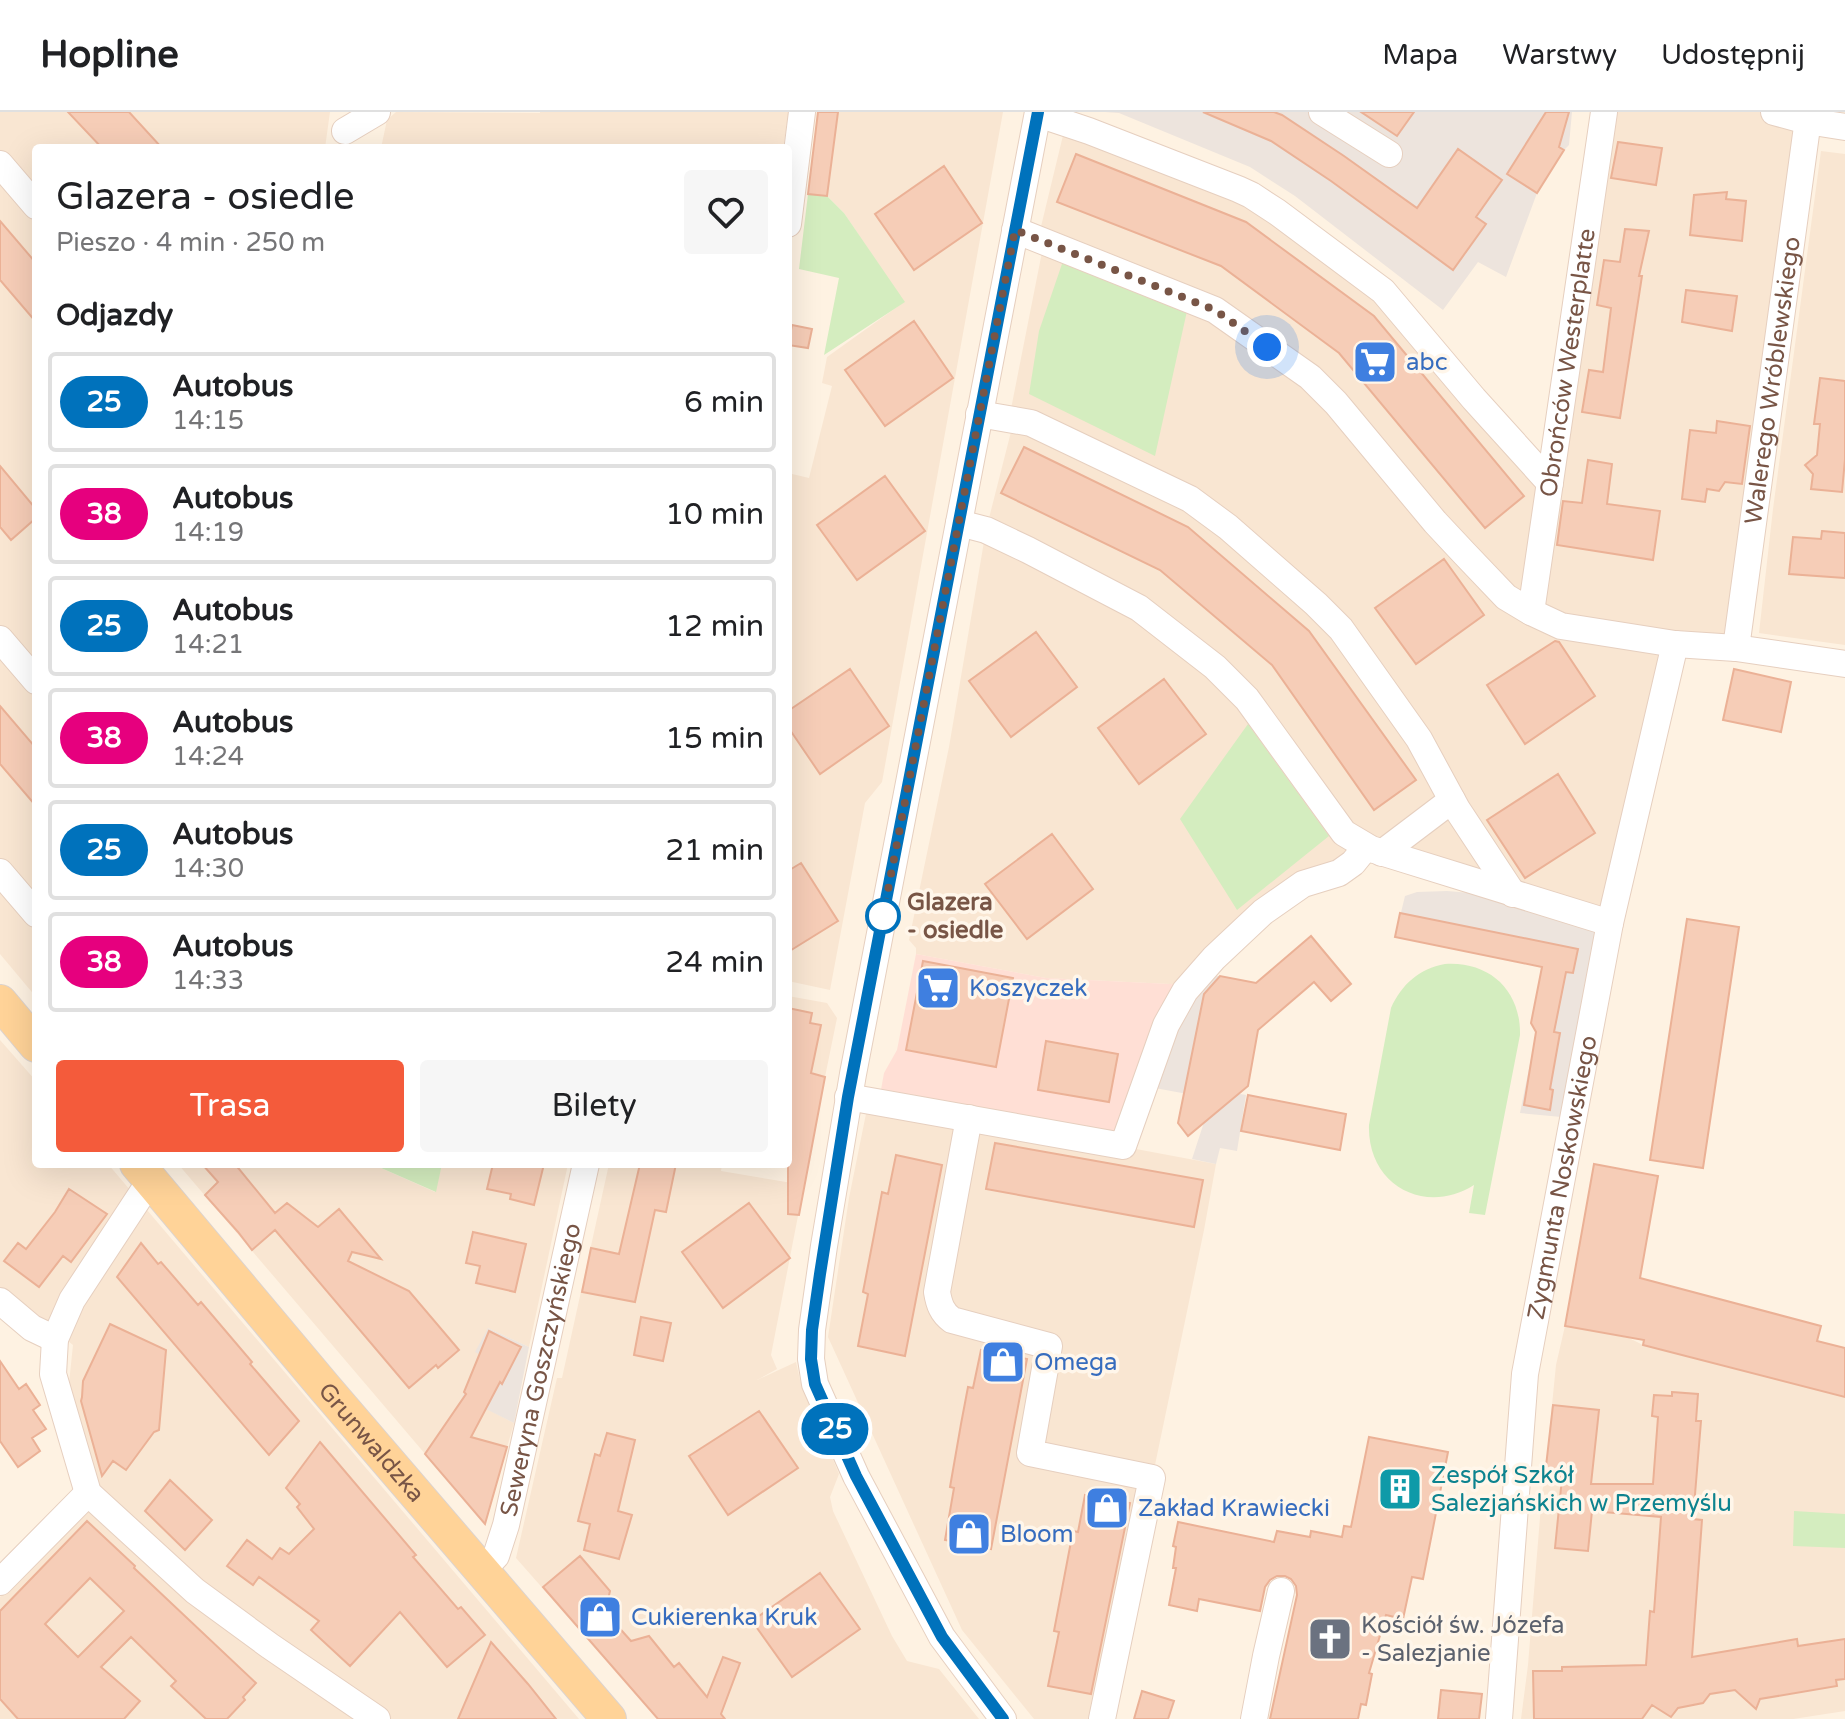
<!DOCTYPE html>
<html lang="pl">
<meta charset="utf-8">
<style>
:root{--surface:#fff;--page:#f6f6f6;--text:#202124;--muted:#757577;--line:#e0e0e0;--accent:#f45b3b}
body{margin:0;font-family:"Varela Round",sans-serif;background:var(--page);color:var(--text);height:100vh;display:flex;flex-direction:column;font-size:30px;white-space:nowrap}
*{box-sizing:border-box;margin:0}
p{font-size:26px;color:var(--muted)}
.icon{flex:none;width:44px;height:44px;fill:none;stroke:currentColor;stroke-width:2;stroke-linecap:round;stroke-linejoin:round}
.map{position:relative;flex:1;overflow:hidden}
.details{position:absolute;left:32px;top:32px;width:760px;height:1024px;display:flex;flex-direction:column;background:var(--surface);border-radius:8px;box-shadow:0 8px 32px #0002}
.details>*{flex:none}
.badge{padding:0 16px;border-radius:26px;font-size:28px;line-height:52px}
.you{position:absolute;width:40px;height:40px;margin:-20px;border:6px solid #fff;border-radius:50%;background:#1a73e8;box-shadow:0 0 0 12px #1a73e833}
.map>.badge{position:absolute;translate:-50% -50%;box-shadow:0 0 0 4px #fff}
h2{padding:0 24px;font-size:30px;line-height:72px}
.round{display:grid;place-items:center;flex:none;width:84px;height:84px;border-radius:8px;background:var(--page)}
.overview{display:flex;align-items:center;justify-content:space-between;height:136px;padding:0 24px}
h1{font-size:38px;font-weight:600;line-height:60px}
.primary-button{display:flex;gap:16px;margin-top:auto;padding:16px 24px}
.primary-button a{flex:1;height:92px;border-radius:8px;background:var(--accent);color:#fff;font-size:32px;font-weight:600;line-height:92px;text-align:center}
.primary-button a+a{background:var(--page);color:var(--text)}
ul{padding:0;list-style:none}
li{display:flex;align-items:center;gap:24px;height:100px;margin:0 16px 12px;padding:0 8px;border:4px solid var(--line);border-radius:8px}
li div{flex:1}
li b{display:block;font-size:30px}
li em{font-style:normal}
li .badge{min-width:88px;font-weight:700;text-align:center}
header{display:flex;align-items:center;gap:48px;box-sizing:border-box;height:112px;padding:0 40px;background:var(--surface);border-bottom:2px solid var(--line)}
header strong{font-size:38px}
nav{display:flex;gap:44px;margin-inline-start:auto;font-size:28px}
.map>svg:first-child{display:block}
.residential{fill:#f9e6d2}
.commercial{fill:#ffdfd5}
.industrial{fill:#ede4dd}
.green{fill:#d4edbf}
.building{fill:#f6cdb7;stroke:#ebb196;stroke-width:2;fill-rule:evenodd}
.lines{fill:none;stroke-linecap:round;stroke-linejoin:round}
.minor-casing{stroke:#e6cfbf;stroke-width:28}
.major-casing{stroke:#dcd3cf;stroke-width:36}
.minor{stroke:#fff;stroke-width:26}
.major{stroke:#ffd398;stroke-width:34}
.line-casing{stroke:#fff;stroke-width:18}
.line{stroke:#0072bc;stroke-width:12}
.walk{stroke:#785546;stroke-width:8;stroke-dasharray:0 14.4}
.stop-dot{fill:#fff;stroke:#0072bc;stroke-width:4}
.labels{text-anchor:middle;stroke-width:7;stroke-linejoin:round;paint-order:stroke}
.shop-label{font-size:24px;fill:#366cbe;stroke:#fff6ea;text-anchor:start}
.street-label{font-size:24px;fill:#785546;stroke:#fff6ea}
.stop-label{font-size:24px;font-weight:bold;fill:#785546;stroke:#fff6ea;text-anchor:start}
.culture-label{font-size:24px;fill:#0d838f;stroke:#fff6ea;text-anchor:start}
.worship-label{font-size:24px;fill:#5b616d;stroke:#fff6ea;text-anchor:start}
</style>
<header>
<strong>Hopline</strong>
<nav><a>Mapa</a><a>Warstwy</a><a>Udostępnij</a></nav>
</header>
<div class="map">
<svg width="1845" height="1607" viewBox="0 0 1845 1607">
<rect width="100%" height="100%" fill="#fef2e2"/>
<path class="residential" d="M0,0H330L325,36H36V885L0,842Z
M396,0L540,1V0H789L783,36H381L387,8Z
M838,0H1003L882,670L865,691L830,878L788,869V361L809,366L832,274L822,271L827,245L904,190L844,101L827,84Z
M1604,0H1774L1807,9L1736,536L1675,532L1610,811L1382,741L1303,772L1191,873L1046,866L916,842V836L909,828L949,635L986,418L1014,308L1009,307L1044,130L1038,127L1066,11L1251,83L1330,140L1550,370Z
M1821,39L1845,42V533L1759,521L1773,397Z
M788,884L827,891L837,906L825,965L788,957Z
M0,928L36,969V1052H108L579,1607H0V1485L99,1382L68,1281L73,1233L0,1176Z
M869,987L1216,1052L1204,1118L1102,1607H1034L962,1518L828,1225L849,1086Z
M178,1052H372L435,1080L442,1052H568L529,1235L488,1216L486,1246L463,1284L514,1311L488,1402L478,1404Z
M609,1052H722L721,1059L804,1073L771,1243L777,1257L757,1268L796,1250L800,1268L839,1362L830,1385L833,1399L892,1524L907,1549L939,1557L979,1607H658L516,1446L557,1266H562Z
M1565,1214L1629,1226L1643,1233L1845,1285V1599L1793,1607H1521L1528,1553L1542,1381L1545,1363L1556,1253Z"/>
<path class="commercial" d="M916,842L1046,866L1191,873L1123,1034L879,989L884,961L897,938Z"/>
<path class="industrial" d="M1105,0H1572L1569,33L1564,38L1537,81L1506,165L1478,150L1443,198L1295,84L1250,55L1119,1Z
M1447,779L1471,781L1610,811L1572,1006L1520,1001L1537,917L1531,911L1542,855L1395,825L1405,784L1417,780Z
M1208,862L1233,867L1211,977L1246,983L1237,1039L1220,1036L1216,1052L1192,1047L1208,998L1209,986L1144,974Z
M488,1216L529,1235L514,1311L462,1285L486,1246L475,1240Z"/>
<path class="green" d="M808,82L827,84L844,101L905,190L824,243L839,166L799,157Z
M1063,149L1187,199L1155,344L1029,282L1039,219Z
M1248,612L1329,724L1237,798L1180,707Z
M1445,852C1489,849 1521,878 1520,923L1485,1103L1469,1101L1474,1073C1425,1104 1367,1073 1369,1013L1391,896C1402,872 1419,857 1445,852Z
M372,1052H442L436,1080Z
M1794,1399L1845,1402V1436L1793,1434Z"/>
<path class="building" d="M68,0H129L162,36H102Z
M818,0H838L827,84L808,82Z
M1203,0H1274L1282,3L1344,44L1417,96L1458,37L1502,68L1476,105L1486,112L1453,158L1331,69L1271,29Z
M1361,0H1414L1397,24Z
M1546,0H1569L1559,35L1564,38L1537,81L1507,62Z
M1618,30L1662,36L1656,73L1611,66Z
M1076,42L1246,110L1374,204L1524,384L1485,416L1339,241L1221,154L1057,90Z
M944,54L982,111L914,158L875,102Z
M1727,80L1726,87L1746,89L1742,129L1690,123L1694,83Z
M0,109L36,151V210L0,168Z
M1625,117L1649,119L1639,164H1642L1620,306L1582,300L1589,258L1603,260L1611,196L1597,193L1604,148L1620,150Z
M1686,178L1737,184L1732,219L1682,210Z
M914,209L953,266L885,314L845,258Z
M792,213L812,217L808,236L788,233Z
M1820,266L1845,269V347L1842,380L1811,377L1813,362L1805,353L1817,343L1820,312H1814Z
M1717,309L1750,314L1742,372L1725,370L1719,379L1707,377L1705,390L1682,387L1690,318L1716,321Z
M1024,335L1188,415L1309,519L1416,668L1374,698L1272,553L1160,458L1001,381Z
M1588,348L1612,352L1607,392L1660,399L1653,448L1557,433L1563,389L1582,391Z
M0,354L36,397V406L11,428L0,415Z
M885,364L925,419L857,468L817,413Z
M1822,419L1845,421V466L1789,462L1793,425L1821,427Z
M1444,447L1484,503L1416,552L1375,496Z
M1036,520L1077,575L1011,625L969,569Z
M1555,529L1559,530L1595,584L1525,632L1487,573Z
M850,557L889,614L820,662L788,615V599Z
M1734,557L1791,570L1781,620L1723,608Z
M1164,567L1206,622L1139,672L1098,616Z
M0,594L36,636V694L0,652Z
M1558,662L1595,721L1525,766L1487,708Z
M1052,722L1093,777L1027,827L985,772Z
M801,751L838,809L788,840V759Z
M1400,801L1578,837L1573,861L1566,860L1554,920L1560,921L1550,977L1553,978L1550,998L1524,993L1536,920L1531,911L1542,855L1395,825Z
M1687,807L1739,815L1703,1056L1650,1048Z
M1311,824L1351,872L1331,889L1314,870L1258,918L1248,974L1188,1024L1178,1011L1204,882L1220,864L1256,871Z
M923,849L1013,866L996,955L906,938Z
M788,896L812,901L810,911L821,913L811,961L825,965L799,1103L788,1102Z
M1046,929L1118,942L1109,990L1038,978Z
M1248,983L1346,1002L1340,1038L1241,1019Z
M995,1031L1203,1068L1194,1115L986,1077Z
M896,1043L942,1053L905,1244L858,1234L868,1182L863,1180L874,1123L882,1080L888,1082Z
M202,1052H235L275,1101L287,1091L318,1115L339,1097L381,1147L352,1140L348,1149L409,1179L459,1238L438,1256L436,1253L409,1276L275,1118L252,1138L238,1120L205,1083L218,1070Z
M493,1052H544L534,1093L510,1087L511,1082L487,1077Z
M640,1052H676L666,1100L655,1098L635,1190L582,1180L591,1136L619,1142Z
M1594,1052L1658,1064L1640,1166L1821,1214L1817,1229L1845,1236V1285L1643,1233L1644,1228L1565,1214Z
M69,1077L107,1102L71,1150L63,1144L39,1175L4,1149L18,1131L26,1137L55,1100Z
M749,1091L790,1146L723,1196L682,1140Z
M473,1120L526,1132L515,1180L476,1171L480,1154L466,1151Z
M141,1131L158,1152L161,1150L198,1193L201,1190L252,1250L250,1252L299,1309L269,1343L117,1165Z
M641,1205L671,1211L663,1249L634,1243Z
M110,1212L166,1238L159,1318L154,1320L126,1358L113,1349L102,1364L81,1289L82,1285L83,1269Z
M489,1219L521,1235L502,1272L500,1270L471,1325L507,1335L485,1412L425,1342L466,1282L464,1280Z
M981,1238L1027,1247L991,1437L945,1428L954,1376L950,1375L961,1312L968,1275L973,1276Z
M0,1249L19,1277L26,1272L40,1293L33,1298L46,1317L32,1326L40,1339L18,1355L0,1329Z
M1672,1280L1698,1282L1696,1309H1701L1693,1407L1702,1408L1692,1545L1797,1527L1798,1534L1845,1527V1567L1836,1568L1837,1574L1760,1587L1756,1597L1735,1578L1710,1582L1703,1591L1678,1596L1671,1605L1652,1593L1642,1607H1534L1533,1559H1562V1555L1646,1553L1650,1499L1654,1500L1661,1405L1592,1399L1588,1439L1555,1436L1562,1366L1545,1363L1553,1293L1599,1298L1591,1372H1653L1658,1305L1652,1304L1654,1283L1672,1284Z
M759,1299L798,1356L728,1403L689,1344Z
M607,1321L635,1328L618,1399L632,1403L619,1447L584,1438L590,1412L578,1409L595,1342L600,1344Z
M1369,1325L1448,1340L1423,1467L1412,1465L1403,1507L1386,1503L1369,1561L1372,1562L1366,1593L1361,1592L1358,1607H1270L1297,1483L1296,1474L1291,1467L1285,1464H1277L1270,1468L1265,1475L1260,1499L1199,1487L1197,1499L1169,1493L1176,1456H1173L1176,1435L1173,1434L1178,1410L1274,1430L1277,1419L1310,1425L1311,1419L1342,1425L1344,1414L1351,1415Z
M320,1330L416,1443L413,1445L458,1497L461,1495L485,1523L447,1555L400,1500L350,1554L311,1518L319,1509L259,1465L253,1473L227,1454L247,1428L272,1447L280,1436L289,1442L314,1417L297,1395L300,1392L286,1376Z
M170,1368L212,1408L185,1438L145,1399Z
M1085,1383L1130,1391L1091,1582L1048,1574L1059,1520L1054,1519L1073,1419L1078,1420Z
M87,1409L135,1454L134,1456L256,1571L243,1585L245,1588L227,1607H206L171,1574L176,1569L131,1525L101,1555L140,1589L124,1607H18L0,1587V1499ZM90,1466L124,1499L78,1545L45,1512Z
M580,1444L610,1479L605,1500L631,1529L649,1524L674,1555L679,1551L707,1585L723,1545L740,1551L721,1602L725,1607H658L543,1475Z
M820,1461L860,1517L792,1565L752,1509Z
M491,1530L528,1572L556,1607H458Z
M1441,1578L1482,1582L1479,1607H1438Z
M1142,1579L1174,1589L1168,1607H1134Z"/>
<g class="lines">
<g class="minor-casing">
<g id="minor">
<path d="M1322,0L1389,42"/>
<path d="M1774,0L1807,9L1845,15"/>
<path d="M1038,2L1089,19L1238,77L1251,83L1277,100L1383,179L1474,287L1550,371"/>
<path d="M345,19L377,0"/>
<path d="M0,52L36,94"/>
<path d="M788,112L802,0"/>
<path d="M1015,118L1215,198L1310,265L1336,291L1435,410L1464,441L1506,485L1531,500L1561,514L1675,532L1736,536L1845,552"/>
<path d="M979,302L1031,311L1190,387L1228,415L1316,492L1341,517L1419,627L1457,697L1513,782"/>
<path d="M959,411L986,418L1028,438L1139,496L1215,555L1247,587L1344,721L1371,737L1610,811"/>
<path id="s1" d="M1531,500L1604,0"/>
<path d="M0,527L36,569"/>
<path id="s2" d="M1736,536L1809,0"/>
<path d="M1382,741L1452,688"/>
<path d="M0,760L36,802"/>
<path d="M848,985L1123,1034L1166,913L1185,879L1214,846L1263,800L1303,772L1339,761L1353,751L1366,735"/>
<path d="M969,1006L937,1180C939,1192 942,1201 952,1208L1049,1234L1030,1341L1152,1366L1102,1607"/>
<path d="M150,1069L72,1188L55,1227L53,1262L88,1381L195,1479L270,1534L377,1607"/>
<path d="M0,1189L32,1216L55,1227"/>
<path id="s3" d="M482,1459L496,1444L506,1413L586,1052"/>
<path d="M0,1470L88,1381"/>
<path d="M1003,1607L942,1525L856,1364L815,1272L811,1247L812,1218L824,1134L853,962L1038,0"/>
<path d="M1254,1607L1266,1544L1281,1479"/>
<path id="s4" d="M1499,1607L1525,1262L1610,811L1675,532"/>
</g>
</g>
<g class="major-casing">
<g id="major">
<path d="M0,890L36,933"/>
<path id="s5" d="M137,1052L325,1276L609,1607"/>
</g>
</g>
<use href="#minor" class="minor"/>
<use href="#major" class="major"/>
</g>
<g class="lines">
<g class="line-casing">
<path id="line" d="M1003,1607L942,1525L856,1364L815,1272L811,1247L812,1218L820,1162L848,985L1038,0"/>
</g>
<use href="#line" class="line"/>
<path class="walk" d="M883,804L1015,118L1215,198L1267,235"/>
</g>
<defs>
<g id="supermarket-square" transform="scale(2.3)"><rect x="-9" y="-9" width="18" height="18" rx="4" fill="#3f7fe0" stroke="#fff6ea"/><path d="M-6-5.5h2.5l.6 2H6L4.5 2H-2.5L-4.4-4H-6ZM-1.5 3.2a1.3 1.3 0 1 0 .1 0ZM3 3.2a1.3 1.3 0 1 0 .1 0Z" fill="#fff"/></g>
<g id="shop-square" transform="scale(2.3)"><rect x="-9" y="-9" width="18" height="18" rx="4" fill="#3f7fe0" stroke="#fff6ea"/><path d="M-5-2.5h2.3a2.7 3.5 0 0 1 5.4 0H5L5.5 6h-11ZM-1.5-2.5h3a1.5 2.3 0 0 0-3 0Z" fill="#fff"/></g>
<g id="building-square" transform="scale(2.3)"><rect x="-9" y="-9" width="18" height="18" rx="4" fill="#0f9aa8" stroke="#fff6ea"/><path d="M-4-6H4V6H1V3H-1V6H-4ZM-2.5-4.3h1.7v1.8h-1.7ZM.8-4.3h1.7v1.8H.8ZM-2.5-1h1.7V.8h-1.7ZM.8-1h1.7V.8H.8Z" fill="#fff"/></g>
<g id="church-square" transform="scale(2.3)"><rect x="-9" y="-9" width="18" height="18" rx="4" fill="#6b7280" stroke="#fff6ea"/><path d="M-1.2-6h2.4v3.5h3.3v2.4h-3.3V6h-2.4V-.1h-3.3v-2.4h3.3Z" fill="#fff"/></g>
</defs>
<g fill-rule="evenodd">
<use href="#supermarket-square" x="1375" y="250"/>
<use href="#supermarket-square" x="938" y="876"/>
<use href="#shop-square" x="1003" y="1250"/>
<use href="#building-square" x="1400" y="1377"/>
<use href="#shop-square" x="1107" y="1396"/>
<use href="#shop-square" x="969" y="1422"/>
<use href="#shop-square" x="600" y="1505"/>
<use href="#church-square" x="1330" y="1527"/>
</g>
<circle class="stop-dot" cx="883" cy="804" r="16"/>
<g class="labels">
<g class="shop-label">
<text x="1406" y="258">abc</text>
<text x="969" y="884">Koszyczek</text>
<text x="1034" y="1258">Omega</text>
<text x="1138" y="1404">Zakład Krawiecki</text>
<text x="1000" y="1430">Bloom</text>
<text x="631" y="1513">Cukierenka Kruk</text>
</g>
<g class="street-label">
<text dy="8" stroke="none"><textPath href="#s1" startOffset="252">Obrońców Westerplatte</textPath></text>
<text dy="8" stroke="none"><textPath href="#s2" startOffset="270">Walerego Wróblewskiego</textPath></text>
<text dy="8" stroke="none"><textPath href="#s4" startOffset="546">Zygmunta Noskowskiego</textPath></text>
<text dy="8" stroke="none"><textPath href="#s3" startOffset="212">Seweryna Goszczyńskiego</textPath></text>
<text dy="8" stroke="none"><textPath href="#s5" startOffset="364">Grunwaldzka</textPath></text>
</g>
<g class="stop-label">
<text x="907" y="798">Glazera<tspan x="907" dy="28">- osiedle</tspan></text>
</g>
<g class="culture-label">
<text x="1431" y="1371">Zespół Szkół<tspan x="1431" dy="28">Salezjańskich w Przemyślu</tspan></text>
</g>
<g class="worship-label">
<text x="1361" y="1521">Kościół św. Józefa<tspan x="1361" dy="28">- Salezjanie</tspan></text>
</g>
</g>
</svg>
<div class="you" style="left:1267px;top:235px"></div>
<b class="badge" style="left:835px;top:1317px;background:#0072bc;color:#fff">25</b>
<section class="details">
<div class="overview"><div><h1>Glazera - osiedle</h1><p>Pieszo · 4 min · 250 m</p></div><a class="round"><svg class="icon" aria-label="heart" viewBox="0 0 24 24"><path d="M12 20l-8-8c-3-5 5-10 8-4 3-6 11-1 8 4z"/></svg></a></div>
<h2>Odjazdy</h2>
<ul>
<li><span class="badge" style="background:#0072bc;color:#fff">25</span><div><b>Autobus</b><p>14:15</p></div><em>6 min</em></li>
<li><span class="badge" style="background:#e6007e;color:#fff">38</span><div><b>Autobus</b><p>14:19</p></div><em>10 min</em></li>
<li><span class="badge" style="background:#0072bc;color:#fff">25</span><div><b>Autobus</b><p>14:21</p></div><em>12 min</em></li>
<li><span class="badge" style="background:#e6007e;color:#fff">38</span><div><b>Autobus</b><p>14:24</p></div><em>15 min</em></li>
<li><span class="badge" style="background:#0072bc;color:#fff">25</span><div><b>Autobus</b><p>14:30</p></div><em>21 min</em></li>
<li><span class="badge" style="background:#e6007e;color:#fff">38</span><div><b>Autobus</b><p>14:33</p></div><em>24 min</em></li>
</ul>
<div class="primary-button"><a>Trasa</a><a>Bilety</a></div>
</section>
</div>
